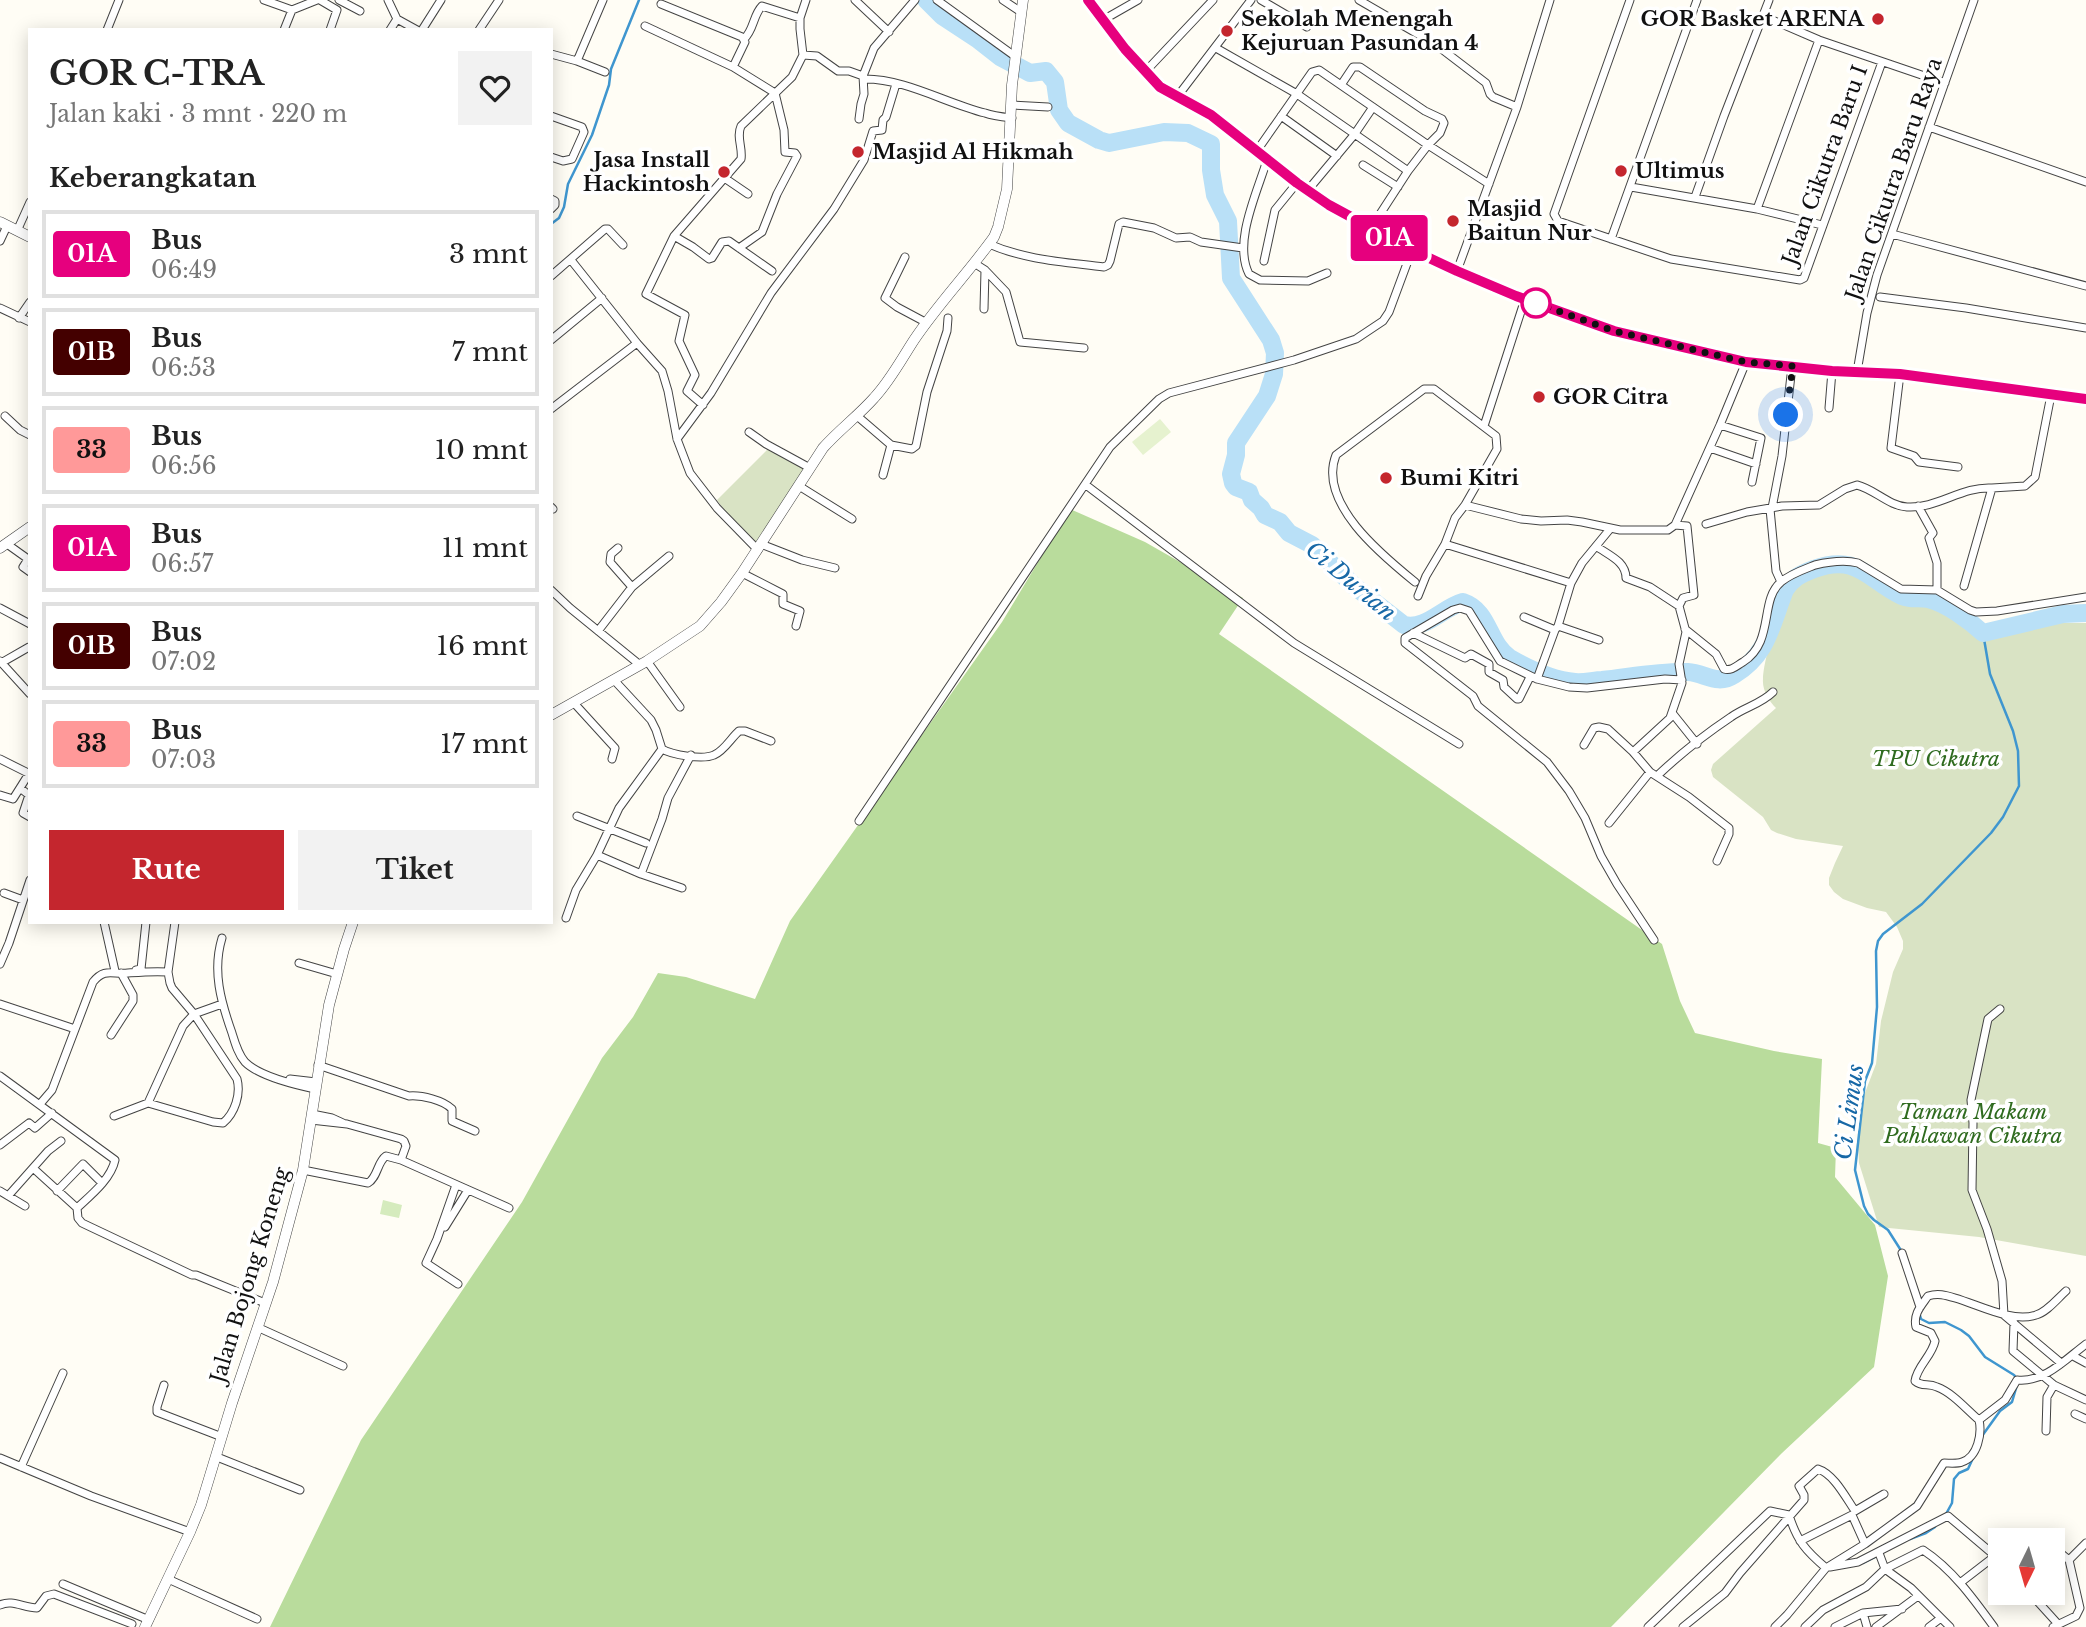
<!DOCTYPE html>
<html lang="id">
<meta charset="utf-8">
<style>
:root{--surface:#fff;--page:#f2f2f2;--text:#222;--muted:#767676;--line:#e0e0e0;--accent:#c4262e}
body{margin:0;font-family:"Libre Baskerville",serif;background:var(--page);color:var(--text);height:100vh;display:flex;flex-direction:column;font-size:26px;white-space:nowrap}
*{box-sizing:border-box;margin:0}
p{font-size:23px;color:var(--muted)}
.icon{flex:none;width:38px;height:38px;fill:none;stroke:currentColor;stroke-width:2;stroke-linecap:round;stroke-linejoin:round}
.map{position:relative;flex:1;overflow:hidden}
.sheet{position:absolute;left:28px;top:28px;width:525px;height:896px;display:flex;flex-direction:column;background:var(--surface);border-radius:0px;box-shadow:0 4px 18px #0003}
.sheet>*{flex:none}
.badge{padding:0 14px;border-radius:5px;font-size:24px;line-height:46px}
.needle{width:46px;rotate:185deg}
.controls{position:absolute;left:1988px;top:1528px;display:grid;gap:14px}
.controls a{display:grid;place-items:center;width:77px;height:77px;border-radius:0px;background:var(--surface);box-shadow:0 4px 18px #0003;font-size:35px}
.you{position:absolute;width:35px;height:35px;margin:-18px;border:5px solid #fff;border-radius:50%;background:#1a73e8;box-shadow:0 0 0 10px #1a73e833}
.map>.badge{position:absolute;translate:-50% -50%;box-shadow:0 0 0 4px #fff}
h2{padding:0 21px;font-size:26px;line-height:63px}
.round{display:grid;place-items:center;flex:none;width:74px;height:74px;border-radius:0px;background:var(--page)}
.summary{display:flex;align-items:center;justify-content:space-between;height:119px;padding:0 21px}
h1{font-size:33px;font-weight:700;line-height:52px}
.cta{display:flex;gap:14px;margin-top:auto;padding:14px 21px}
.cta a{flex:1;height:80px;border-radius:0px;background:var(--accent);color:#fff;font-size:28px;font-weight:700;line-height:80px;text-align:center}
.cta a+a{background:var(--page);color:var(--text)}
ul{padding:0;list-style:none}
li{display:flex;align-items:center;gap:21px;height:88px;margin:0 14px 10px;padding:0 7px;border:4px solid var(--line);border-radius:0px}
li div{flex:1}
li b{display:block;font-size:26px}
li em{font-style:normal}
li .badge{min-width:77px;font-weight:700;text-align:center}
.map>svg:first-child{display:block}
.green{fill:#d5ebbd}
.forest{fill:#b9dc9c}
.cemetery{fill:#d9e3c4}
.pitch{fill:#e6f2cf}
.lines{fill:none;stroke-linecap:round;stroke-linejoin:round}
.stream{stroke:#3f96cf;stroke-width:2.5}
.river{stroke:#b9e0f7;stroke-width:18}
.minor-casing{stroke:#444;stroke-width:9}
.tertiary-casing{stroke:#444;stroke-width:11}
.secondary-casing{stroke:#333;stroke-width:12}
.minor{stroke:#fff;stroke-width:7}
.tertiary{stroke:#fff;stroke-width:10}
.secondary{stroke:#fff6b0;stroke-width:10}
.line-casing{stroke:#fff;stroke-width:16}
.line{stroke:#e6007e;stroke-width:10}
.walk{stroke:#111;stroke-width:7;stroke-dasharray:0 12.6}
.poi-dot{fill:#c4262e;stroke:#fff;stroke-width:2.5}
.stop-dot{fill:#fff;stroke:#e6007e;stroke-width:3.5}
.labels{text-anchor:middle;stroke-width:7;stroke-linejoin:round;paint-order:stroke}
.poi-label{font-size:21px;font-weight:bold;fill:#111;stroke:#fff;text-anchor:start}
.street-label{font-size:21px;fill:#111;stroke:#fff}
.park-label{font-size:21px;font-style:italic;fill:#2f6b1f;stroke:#fff}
.water-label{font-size:23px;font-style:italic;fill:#1768a6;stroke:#fff}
</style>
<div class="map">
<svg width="2086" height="1627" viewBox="0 0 2086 1627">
<rect width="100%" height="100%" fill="#fffdf5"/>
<path class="green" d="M383,1200L402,1205L399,1218L380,1214Z"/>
<path class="forest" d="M1070,509L1145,542L1243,598L1219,634L1662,944L1680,1001L1695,1033L1774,1051L1822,1059L1818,1143L1836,1148L1835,1177L1875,1225L1888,1276L1874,1367L1782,1453L1611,1627H270L361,1440L522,1202L602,1058L633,1017L658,973L686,977L755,999L790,921L1002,622Z"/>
<path class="cemetery" d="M770,447L807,468L755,553L717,500Z
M1826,569C1868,570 1870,586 1903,604C1912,609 1919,603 1929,607C1947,614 1963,627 1979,639L2051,623H2086V1256L1979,1237L1879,1227L1859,1163L1858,1146L1863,1098L1876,1064L1881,1021L1893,972L1903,949V941L1897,927L1886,912L1867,908L1843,899L1834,892L1829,885V878L1835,863L1843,846L1796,839L1777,833L1771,830L1763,817L1713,777L1711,770L1713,764L1776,708C1769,701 1762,690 1763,679C1763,661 1782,593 1795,581C1803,574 1816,572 1826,569Z"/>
<path class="pitch" d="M1160,419L1171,432L1143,455L1132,442Z"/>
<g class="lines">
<path class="stream" d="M551,224L559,218L564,207L568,184L592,135L609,85L611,69L639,0
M1902,1252L1888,1230L1874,1220L1868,1214L1864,1206L1855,1170L1865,1081L1872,1063L1877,1007L1876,951L1878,941L1883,934L1922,904L1991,833L2003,817L2019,786L2018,751L2013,731L1990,674L1983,633
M1919,1312L1921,1319L1929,1323L1945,1322L1961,1330L1969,1336L1985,1357L2014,1375L2017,1379
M1982,1436L2000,1411L2012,1402L2017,1385
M1946,1514L1952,1503L1954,1479L1959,1473L1968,1469L1973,1458
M1910,1539L1926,1533L1935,1527
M1863,1563L1879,1555"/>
<path class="river" d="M926,0L942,16L977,39L1000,57L1030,73L1046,71L1055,82L1059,110L1068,123L1099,140L1109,143L1164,132L1188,133L1211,144V170L1215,195L1228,221L1231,278L1271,340L1275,353L1274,374L1267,396L1236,443V455L1231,474L1233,483L1236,487L1249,492L1252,500L1261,508L1265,515L1280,522L1289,533L1312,545L1354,586L1404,625C1426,630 1442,608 1463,602C1490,611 1488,644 1510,658C1529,669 1553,680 1575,682C1584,683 1594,680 1602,680C1630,677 1660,671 1688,672C1705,673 1717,686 1734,675C1768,655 1771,625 1785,590C1792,578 1801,574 1814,569C1858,553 1868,580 1902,596C1911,600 1919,597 1928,599C1946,603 1970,621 1983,633L2063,614L2086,613"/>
<g class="minor-casing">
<path id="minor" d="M264,0L292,10L317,0
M320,0L337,10L330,30
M339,0L360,11
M388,0L397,19L417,30
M855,0L889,32
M937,0L1016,57
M1003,0L1021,12
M1261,0L1307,27
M1359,0L1435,44L1486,83L1490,94L1493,97L1517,107
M1630,0L1554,214L1558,221L1671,259L1800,280L1804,278L1882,62
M661,4L742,37L745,42L733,67
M1763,16L1819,40L1945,83
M1103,20L1138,0
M645,26L733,67L775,93L784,130L785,152L795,153L797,156L777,194L762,232L739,248
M107,30L119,0
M284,30L292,10
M390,30L397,19
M422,30L441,0
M479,30L499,0
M744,39C754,30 753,15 762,6L800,18
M1216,48L1297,94L1408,171
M551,54L577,61L605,72
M803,55L817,56L838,71H849L863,76
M577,61L603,0
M1145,72L1213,0
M865,79C906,79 945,103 985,113C993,116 1003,117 1012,118
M1341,85L1353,67H1360L1425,111L1442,119L1444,123L1440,133L1428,145L1408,171L1371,228
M1177,97L1251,0
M1013,105L1048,107
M551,116L582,127L584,132L572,159L563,161L551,157
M1281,116L1337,156
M859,119L861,104L864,94L863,76L874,48L915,0
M1929,127L2086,182
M1256,152L1312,72L1319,70L1428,145L1489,184
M1267,160C1257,193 1233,242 1249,274L1260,280L1308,281L1327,273
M1363,165L1398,187
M726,179L748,194
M1631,187L1757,209L1822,225
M1308,190L1354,135L1373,107
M1695,197L1724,116L1769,0
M551,199L555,201V205L551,209
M1757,209L1819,40
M17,231L30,202
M1892,234L2086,286
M674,236L693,247L709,259L712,258L722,242L729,241L772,271
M1611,239L1697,0
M0,241L7,226
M989,244C1025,260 1065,262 1104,267L1108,265L1110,261L1119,224L1123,222L1154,228L1176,238L1190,237L1201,242L1243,248
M905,257L885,298L897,307L927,323
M571,260L637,343L662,371L668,391L677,439L690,473L717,508L758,550
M1264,261L1275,210L1297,183
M974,263L985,270L1006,292L1020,342L1084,348
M1457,271L1517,107L1550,0
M551,276L605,229H608L623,245
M1880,297L1966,308L2086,328
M0,308L30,322
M984,309L985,270
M19,318L30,302
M551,340L602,298
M1857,372L1867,313L1877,275L1974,0
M1900,374L1891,448L1914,456L1919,462L1958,467
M703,405L687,391L695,375L679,341L685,315L646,294L674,236L741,159C743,148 736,137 741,126L792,77L803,55L800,29V18L806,0
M1829,408L1832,371
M551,409L637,343
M856,415L891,445L883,475
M5,416L20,430L30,435
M1720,425L1761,438L1752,482
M1484,426L1525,299
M749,432L766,444L810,468
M677,439L711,393L771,293L834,209L864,160L873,131L882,130L883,120L886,117L896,84
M891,445L912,449L916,446L927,392L947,331L948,318
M1710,448L1756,464
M1086,485L1294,643L1459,744
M799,486L852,519
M1465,505L1521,519L1541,521L1567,520L1582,522L1620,530H1668L1675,525
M1918,506L1933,533L1929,538L1937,563V590
M551,507L553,509
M1772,508L1782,456L1792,366
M1770,509L1776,571L1781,582
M1706,524L1747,512L1782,506L1819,505L1845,489L1857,485C1874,489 1889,506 1907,507C1937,509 1962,486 1992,488
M1675,525L1720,425L1746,362
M1675,525L1687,526L1694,595L1683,598L1679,606
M7,544L28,559L23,567L30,572
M761,544L802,560L835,568
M1445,544L1571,583
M1596,546C1608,555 1626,561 1626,578L1650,587L1679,606L1686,632L1679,664L1682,683L1670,718L1633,752
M618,548L611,554L610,562L632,587
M742,573L783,594V604L800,611L796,626
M1415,582C1383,556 1317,503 1336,455L1424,389H1434L1496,436L1497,449L1465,505L1455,518L1445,544L1426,576L1418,596
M1964,586L1992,488L2025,486L2035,477L2051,395
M551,590L570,608L640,665
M0,608L30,624
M1524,617L1555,630
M1558,626L1599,640
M1685,629L1716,654L1724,669C1732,671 1736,666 1743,662C1775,642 1759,600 1781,582C1790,574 1805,569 1815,565C1828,562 1846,560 1858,563L1901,589L1937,590L1970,610L1976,612L1997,611L2086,597
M598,631L632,587L669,556
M1413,633L1465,658L1471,654L1489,664V672L1503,680L1504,687L1517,699H1519L1530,677
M0,661L30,694
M647,661L680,707
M1,663L29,647
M1537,679L1555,630L1558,626L1571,583L1582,563L1610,529
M614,680L651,720L656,730L662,749
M574,703L615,748L612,759
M1673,714L1697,744
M1584,745L1594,728L1599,727L1608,729L1633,752L1650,772L1689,797L1729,828V834L1717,861
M0,759L28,773
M1657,776C1678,756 1707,733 1731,717C1745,707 1761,704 1773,692
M20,788L29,795L23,813L30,817
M0,795L13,799L30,772
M577,816L646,843
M859,821L1110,447L1159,399L1169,393L1294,360L1356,339L1383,321L1389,312L1412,250
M1609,823L1650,772
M597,855L619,808L662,749C672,755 703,760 714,755C724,751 731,738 739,731H745L771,741
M682,888L641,874L662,819L668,798L691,755
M4,893L23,900
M566,918L576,890L597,855L641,874
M104,922L115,971
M222,938C212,971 221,1002 232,1033C235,1043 238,1054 245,1062C259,1076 296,1085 315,1089
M1654,940L1617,884L1601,856L1585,818L1569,791L1547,762L1478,706L1473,696L1405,643V638L1453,610L1460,608L1469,611L1500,661L1537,679L1569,687L1587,688L1665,679L1682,680
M299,963L337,974
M0,964L9,943L30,880
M136,970L141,969L146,922
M0,1004L75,1029
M2000,1009L1988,1019L1971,1100L1973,1123L1972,1190L1987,1229L2002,1281L2004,1315L2061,1363
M111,1035L133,1001V995L121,973
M318,1065L409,1096C422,1095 443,1100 452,1109V1121L475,1131
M0,1076L115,1160C111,1179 91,1195 77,1208
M290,1079L316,1082
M148,1103L213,1122L223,1123C235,1113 241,1094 237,1079L194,1014L172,988L170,983L168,972L175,922
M40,1104L52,1090L93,982C105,967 113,975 128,973C142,972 154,971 168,972
M312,1114L332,1118L343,1123
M114,1116L148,1103L183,1026L194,1014L222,1004
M311,1120L347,1124L401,1139L404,1141L406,1146L401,1160L509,1208
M0,1145L29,1123L35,1128L52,1113
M33,1168L77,1208L78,1218L82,1223L192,1275H196L265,1303
M303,1170L368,1183C378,1177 377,1162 386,1156L401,1160
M456,1185L437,1239L426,1263L458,1284
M0,1191L25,1206
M57,1191L83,1164L102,1183
M8,1196L48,1151L61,1141
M445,1227L468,1190
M1902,1253L1920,1307
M2014,1323L2013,1351L2054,1385L2047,1397L2046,1431
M257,1327L343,1366
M2073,1356L2086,1363
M164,1385L157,1407V1412L222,1437
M2054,1385L2086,1400
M2075,1414L2086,1419
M1979,1420C1966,1409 1953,1393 1937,1387C1928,1383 1922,1387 1915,1381C1917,1366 1932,1356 1935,1341L1931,1333L1916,1327C1913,1314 1921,1306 1928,1296C1938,1293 1945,1295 1955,1298C1979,1305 2012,1323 2036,1315C2047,1312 2057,1299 2066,1291
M217,1457L300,1490
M0,1458L91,1496L190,1532
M21,1467L63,1373
M1800,1541L1852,1515L1865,1544
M2053,1547L2069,1560L2080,1608L2076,1616L2053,1627
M1879,1553L1885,1569L1911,1588L1950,1627
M2069,1560L2086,1543
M1830,1567L1858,1562L1948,1516L2000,1560
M168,1579L257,1619
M1960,1583L1995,1556
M63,1584L149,1620
M2029,1592L2058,1624
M0,1605C12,1599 24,1608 37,1608L46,1596L54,1594L132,1624
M1863,1613L1867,1627
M1648,1627L1770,1511L1789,1515C1797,1541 1806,1551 1826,1568
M1683,1627L1725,1593L1740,1573L1804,1500V1495L1799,1486L1818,1469C1834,1474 1846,1498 1855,1511L1884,1494
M1775,1627L1787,1615L1826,1568L1865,1544L1917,1506L1944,1463C1950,1463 1957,1464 1962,1462C1978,1457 1982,1433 1979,1420L2005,1400L2017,1380C2044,1383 2066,1359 2086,1344
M1805,1627L1823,1610L1866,1587L1885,1569L1923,1550C1952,1569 1973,1598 1994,1627
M1835,1627L1863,1613L1902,1609
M1876,1627L1918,1596
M1929,1627L1941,1618"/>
</g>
<g class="tertiary-casing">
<path id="tertiary" d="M0,222L30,237
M0,548L30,527
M551,715L647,661L700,626L721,602L742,573L823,448C839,430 858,416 874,398C890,381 901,360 914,340C938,304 969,272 994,237L998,227L1007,189L1012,85L1023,0
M145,1627L190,1532L201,1505L232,1403L273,1282L303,1170L329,1005L344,949L353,922"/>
</g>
<g class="secondary-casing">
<path id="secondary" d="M1088,0L1125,49L1160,87L1211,115L1256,152L1330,205L1412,250L1487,284L1614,331L1746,362L1832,371L1900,374L2086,399"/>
</g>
<use href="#minor" class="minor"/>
<use href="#tertiary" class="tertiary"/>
<use href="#secondary" class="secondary"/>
</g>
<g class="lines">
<g class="line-casing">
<path id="line" d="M1088,0L1125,49L1160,87L1211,115L1297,183L1329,205L1412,250L1457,271L1516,296L1614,331L1746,362L1832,371L1900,374L2086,399"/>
</g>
<use href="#line" class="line"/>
<path class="walk" d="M1536,303L1614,331L1746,362L1793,366L1786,415"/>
</g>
<g class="poi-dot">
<circle cx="1878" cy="19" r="7"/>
<circle cx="1227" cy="31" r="7"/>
<circle cx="858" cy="152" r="7"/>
<circle cx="1621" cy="171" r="7"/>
<circle cx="724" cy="172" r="7"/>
<circle cx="1453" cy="221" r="7"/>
<circle cx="1539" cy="397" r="7"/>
<circle cx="1386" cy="478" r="7"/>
</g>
<circle class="stop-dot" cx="1536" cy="303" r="14"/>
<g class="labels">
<g class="poi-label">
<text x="1241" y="26">Sekolah Menengah<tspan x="1241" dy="24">Kejuruan Pasundan 4</tspan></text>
<text x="1864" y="26" text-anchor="end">GOR Basket ARENA</text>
<text x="872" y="159">Masjid Al Hikmah</text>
<text x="710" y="167" text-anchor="end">Jasa Install<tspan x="710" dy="24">Hackintosh</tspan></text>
<text x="1635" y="178">Ultimus</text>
<text x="1467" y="216">Masjid<tspan x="1467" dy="24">Baitun Nur</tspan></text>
<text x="1553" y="404">GOR Citra</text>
<text x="1400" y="485">Bumi Kitri</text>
</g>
<g class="street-label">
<text transform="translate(1825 165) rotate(-70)" y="7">Jalan Cikutra Baru I</text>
<text transform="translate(1894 179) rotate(-71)" y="7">Jalan Cikutra Baru Raya</text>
<text transform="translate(250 1275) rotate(-73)" y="7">Jalan Bojong Koneng</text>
</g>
<g class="park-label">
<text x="1936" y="766">TPU Cikutra</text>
<text x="1973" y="1119">Taman Makam<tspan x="1973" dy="24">Pahlawan Cikutra</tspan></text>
</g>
<g class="water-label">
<text transform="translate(1351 581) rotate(40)" y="8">Ci Durian</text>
<text transform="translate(1849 1112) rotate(-82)" y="8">Ci Limus</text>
</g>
</g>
</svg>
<div class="controls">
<a><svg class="needle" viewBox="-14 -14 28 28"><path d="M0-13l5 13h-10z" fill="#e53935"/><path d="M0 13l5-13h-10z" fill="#767676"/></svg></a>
</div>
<div class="you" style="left:1786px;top:415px"></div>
<b class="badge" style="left:1389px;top:238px;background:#e6007e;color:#fff">01A</b>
<section class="sheet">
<div class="summary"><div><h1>GOR C-TRA</h1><p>Jalan kaki · 3 mnt · 220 m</p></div><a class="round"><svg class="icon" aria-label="heart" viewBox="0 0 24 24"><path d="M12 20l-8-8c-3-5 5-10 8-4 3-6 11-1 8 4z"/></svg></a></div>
<h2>Keberangkatan</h2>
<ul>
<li><span class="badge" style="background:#e6007e;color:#fff">01A</span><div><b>Bus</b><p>06:49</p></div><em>3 mnt</em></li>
<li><span class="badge" style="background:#400;color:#fff">01B</span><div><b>Bus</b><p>06:53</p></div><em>7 mnt</em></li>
<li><span class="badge" style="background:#f99;color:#111">33</span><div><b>Bus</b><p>06:56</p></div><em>10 mnt</em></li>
<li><span class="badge" style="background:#e6007e;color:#fff">01A</span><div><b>Bus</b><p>06:57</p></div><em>11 mnt</em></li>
<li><span class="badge" style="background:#400;color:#fff">01B</span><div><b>Bus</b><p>07:02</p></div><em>16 mnt</em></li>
<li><span class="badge" style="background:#f99;color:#111">33</span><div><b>Bus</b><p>07:03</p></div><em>17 mnt</em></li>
</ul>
<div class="cta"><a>Rute</a><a>Tiket</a></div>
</section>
</div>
